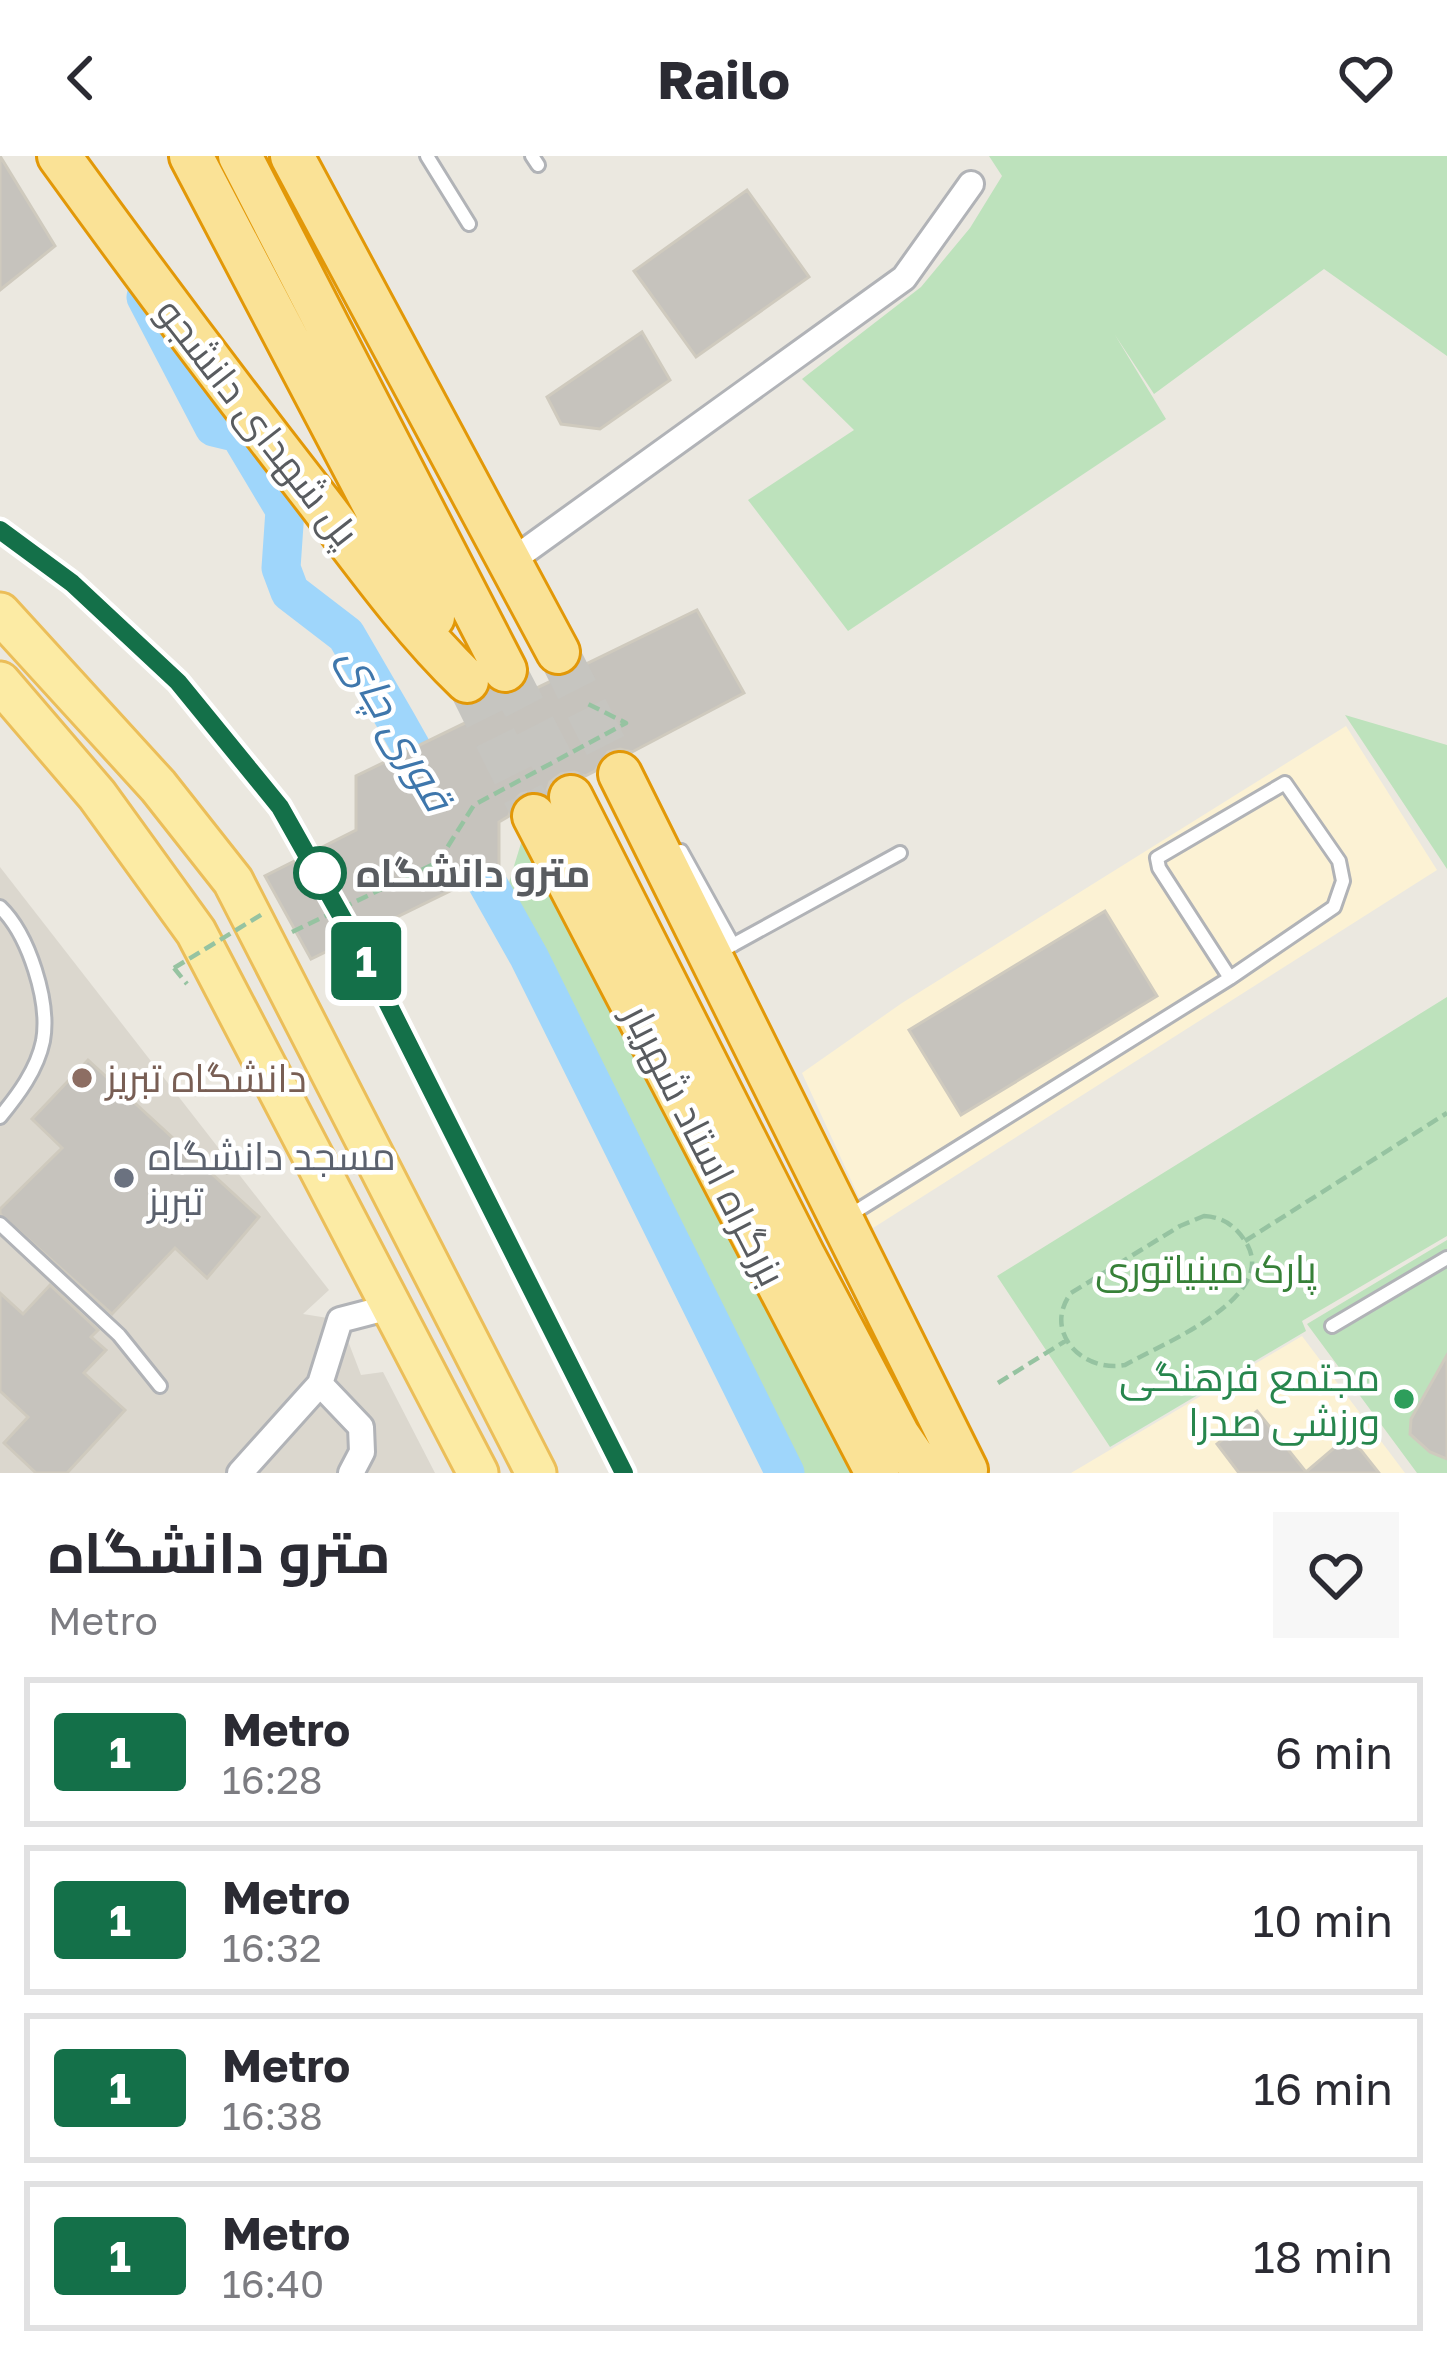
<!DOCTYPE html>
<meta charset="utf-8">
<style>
:root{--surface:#fff;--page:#f7f7f7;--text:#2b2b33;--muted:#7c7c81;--line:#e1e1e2}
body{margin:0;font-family:"Golos Text",Cairo,sans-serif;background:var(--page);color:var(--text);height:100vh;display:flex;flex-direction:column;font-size:45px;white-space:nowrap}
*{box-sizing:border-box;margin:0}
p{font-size:39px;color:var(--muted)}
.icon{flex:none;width:66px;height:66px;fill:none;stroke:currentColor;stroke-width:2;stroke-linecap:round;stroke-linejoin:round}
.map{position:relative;height:1317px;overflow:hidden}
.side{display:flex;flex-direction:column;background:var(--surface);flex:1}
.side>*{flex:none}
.badge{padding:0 24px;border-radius:9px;font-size:42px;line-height:78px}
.map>.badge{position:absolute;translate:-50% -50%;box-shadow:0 0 0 6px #fff}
.round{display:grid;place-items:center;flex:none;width:126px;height:126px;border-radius:0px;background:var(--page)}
.head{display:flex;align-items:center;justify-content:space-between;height:204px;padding:0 48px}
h1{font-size:57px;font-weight:700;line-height:90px}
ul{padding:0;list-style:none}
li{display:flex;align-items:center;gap:36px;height:150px;margin:0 24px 18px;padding:0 24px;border:6px solid var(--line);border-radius:0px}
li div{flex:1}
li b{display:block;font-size:45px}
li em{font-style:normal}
li .badge{min-width:132px;font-weight:700;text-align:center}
header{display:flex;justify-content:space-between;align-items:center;height:156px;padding:0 48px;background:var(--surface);font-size:54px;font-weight:700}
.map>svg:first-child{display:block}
.commercial{fill:#fcf2d4}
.education{fill:#dbd7ce}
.green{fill:#bde2bc}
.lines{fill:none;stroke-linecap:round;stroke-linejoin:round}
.river{stroke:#9fd6fb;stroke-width:39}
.building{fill:#c6c3bd;stroke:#cfcabe;stroke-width:3}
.trunk-tunnel{stroke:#c6c5c0;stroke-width:42;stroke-dasharray:42 21;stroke-linecap:butt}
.service-casing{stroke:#b1b3b7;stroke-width:18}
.minor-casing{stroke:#b1b3b7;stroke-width:30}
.primary-casing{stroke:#ebbe59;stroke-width:45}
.trunk-casing{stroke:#e29808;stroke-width:48}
.path{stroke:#96c3a1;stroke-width:4.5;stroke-dasharray:12 6;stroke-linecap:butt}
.service{stroke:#fff;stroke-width:12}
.minor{stroke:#fff;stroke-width:24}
.primary{stroke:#fceba4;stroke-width:39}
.trunk{stroke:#fae296;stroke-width:42}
.path-bridge{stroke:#96c3a1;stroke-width:4.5;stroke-dasharray:12 6;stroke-linecap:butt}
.line-casing{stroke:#fff;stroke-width:27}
.line{stroke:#147049;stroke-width:18}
.stop-dot{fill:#fff;stroke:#147049;stroke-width:6}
.education-dot{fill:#8d6e63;stroke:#fff;stroke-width:4.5}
.worship-dot{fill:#6b7280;stroke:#fff;stroke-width:4.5}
.leisure-dot{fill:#2e9e5b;stroke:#fff;stroke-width:4.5}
.labels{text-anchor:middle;stroke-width:9;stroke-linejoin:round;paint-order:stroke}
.street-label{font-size:39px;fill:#595c60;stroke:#fff}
.stop-label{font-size:39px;font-weight:bold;fill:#595c60;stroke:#fff;text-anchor:start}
.education-label{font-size:39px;fill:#785e54;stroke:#fff;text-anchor:start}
.worship-label{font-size:39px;fill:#5b616d;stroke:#fff;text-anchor:start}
.park-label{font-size:39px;fill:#378138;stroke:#fff}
.leisure-label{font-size:39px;fill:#27864d;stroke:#fff;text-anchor:end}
.water-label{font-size:42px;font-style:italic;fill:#3f77ac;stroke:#fff}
</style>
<header><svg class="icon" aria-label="back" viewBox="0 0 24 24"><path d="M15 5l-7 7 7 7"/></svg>Railo<svg class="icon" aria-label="heart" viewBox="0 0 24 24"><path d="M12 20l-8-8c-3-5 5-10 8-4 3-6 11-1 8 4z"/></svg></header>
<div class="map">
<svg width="1447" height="1317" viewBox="0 0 1447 1317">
<rect width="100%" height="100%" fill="#ebe8e0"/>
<path class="commercial" d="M1346,570L1437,714L873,1072L802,917L902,847Z
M1302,1180L1405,1317H1071Z"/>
<path class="education" d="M0,711L329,1134L303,1158L340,1164L361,1219L383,1216L435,1317H0Z"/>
<path class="green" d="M989,0H1447V200L1324,113L1154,238L1115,179L1166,263L848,475L748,344L854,274L802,223L921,131L970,72L1002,20Z
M1345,559L1447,589V713Z
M522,684L555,728L859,1317H796L506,736Z
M1447,841V1080L1302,1165L1306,1175L1110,1291L997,1120Z
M1447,1084V1317H1417L1307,1168Z"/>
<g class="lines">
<path class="river" d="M146,141L214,271L239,277L285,354L281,412L290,436L346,479L396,565L529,801L785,1317"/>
</g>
<path class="building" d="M0,0L55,90L0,134Z
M747,34L809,121L696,201L634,115Z
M642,176L670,224L600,273L561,268L547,241Z
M697,454L744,537L632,596L620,593L608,596L595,615L585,620L574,616L561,618L550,626L546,638L534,635L521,638L512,647L509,660L499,666V711L311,803L265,720L356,674V620Z
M1105,755L1157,840L961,959L909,874Z
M88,904L259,1061L207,1122L175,1092L112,1158L0,1058V1053L62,992L32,963Z
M50,1129L98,1174L91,1181L106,1194L84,1217L125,1254L67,1317H36L4,1287L28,1261L0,1235V1137L23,1158Z
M1447,1199V1303L1430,1296L1410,1278L1411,1263Z
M1257,1255L1306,1316L1340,1287L1360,1293L1379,1317H1239L1217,1288Z"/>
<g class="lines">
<path class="trunk-tunnel" d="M558,496L620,618
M505,514L571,641
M467,525L534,660"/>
<g class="service-casing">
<path id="service" d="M427,0L469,68
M532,0L538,9
M681,695L733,789
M0,751C29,779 50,846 43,885C37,914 18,939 0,961
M718,797L900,697
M850,1059L1230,822L1334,751L1343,725L1339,705L1285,627L1157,702L1159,712L1230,822
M0,1068L119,1179L160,1230
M1332,1170L1447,1102"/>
</g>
<g class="minor-casing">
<path id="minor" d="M510,406L904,122L971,28
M320,1228L361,1271L362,1296L351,1317
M240,1317L320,1228L340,1164L390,1151"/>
</g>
<g class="primary-casing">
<path id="primary" d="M0,457L158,630L233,725L536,1317
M0,526L97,639L196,776L478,1317"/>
</g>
<g class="trunk-casing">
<path id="trunk" d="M59,0C140,112 223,223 308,332C359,398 407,467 467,525
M191,0L433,461
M240,0L505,514
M292,0L558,496
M620,618L966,1314
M571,641L803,1099L898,1279L924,1317
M534,660L877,1317"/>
</g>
<path class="path" d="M292,776L438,706L474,649L626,567L584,546
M174,812L187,828
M1204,1060C1225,1061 1238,1072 1248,1090C1275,1143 1162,1188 1125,1209C1083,1217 1042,1176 1071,1137L1180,1070Z
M1245,1085L1447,957
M998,1227L1067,1184"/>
<use href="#service" class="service"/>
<use href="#minor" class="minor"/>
<use href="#primary" class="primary"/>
<use href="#trunk" class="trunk"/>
<path class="path-bridge" d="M174,812L264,757"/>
</g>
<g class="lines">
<g class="line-casing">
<path id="line" d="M0,374L72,427L178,526L280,651L366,804L624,1317"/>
</g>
<use href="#line" class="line"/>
</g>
<circle class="stop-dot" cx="320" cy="717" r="24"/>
<circle class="education-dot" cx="82" cy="922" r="12"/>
<circle class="worship-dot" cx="124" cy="1022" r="12"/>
<circle class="leisure-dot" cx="1404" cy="1243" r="12"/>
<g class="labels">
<g class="street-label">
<text transform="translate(258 266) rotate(52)" y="14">پل شهدای دانشجو</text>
<text transform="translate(705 989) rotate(63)" y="14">بزرگراه استاد شهریار</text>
</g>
<g class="stop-label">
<text x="356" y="731">مترو دانشگاه</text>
</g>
<g class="education-label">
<text x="106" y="936">دانشگاه تبریز</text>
</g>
<g class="worship-label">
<text x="148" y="1014">مسجد دانشگاه<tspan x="148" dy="45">تبربز</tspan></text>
</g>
<g class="park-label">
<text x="1206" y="1127">پارک مینیاتوری</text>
</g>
<g class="leisure-label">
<text x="1380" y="1235">مجتمع فرهنگی<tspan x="1380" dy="45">ورزشی صدرا</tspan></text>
</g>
<g class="water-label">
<text transform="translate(397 572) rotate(60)" y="15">قوری چای</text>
</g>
</g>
</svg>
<b class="badge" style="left:366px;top:805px;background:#147049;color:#fff">1</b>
</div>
<section class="side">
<div class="head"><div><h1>مترو دانشگاه</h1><p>Metro</p></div><a class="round"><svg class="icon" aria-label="heart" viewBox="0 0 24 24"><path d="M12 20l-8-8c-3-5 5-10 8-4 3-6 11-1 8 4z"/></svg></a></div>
<ul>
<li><span class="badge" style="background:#147049;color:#fff">1</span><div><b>Metro</b><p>16:28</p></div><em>6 min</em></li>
<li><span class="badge" style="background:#147049;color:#fff">1</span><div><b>Metro</b><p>16:32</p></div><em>10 min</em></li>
<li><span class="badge" style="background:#147049;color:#fff">1</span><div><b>Metro</b><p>16:38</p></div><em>16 min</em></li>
<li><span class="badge" style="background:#147049;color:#fff">1</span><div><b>Metro</b><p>16:40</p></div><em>18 min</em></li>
</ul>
</section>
